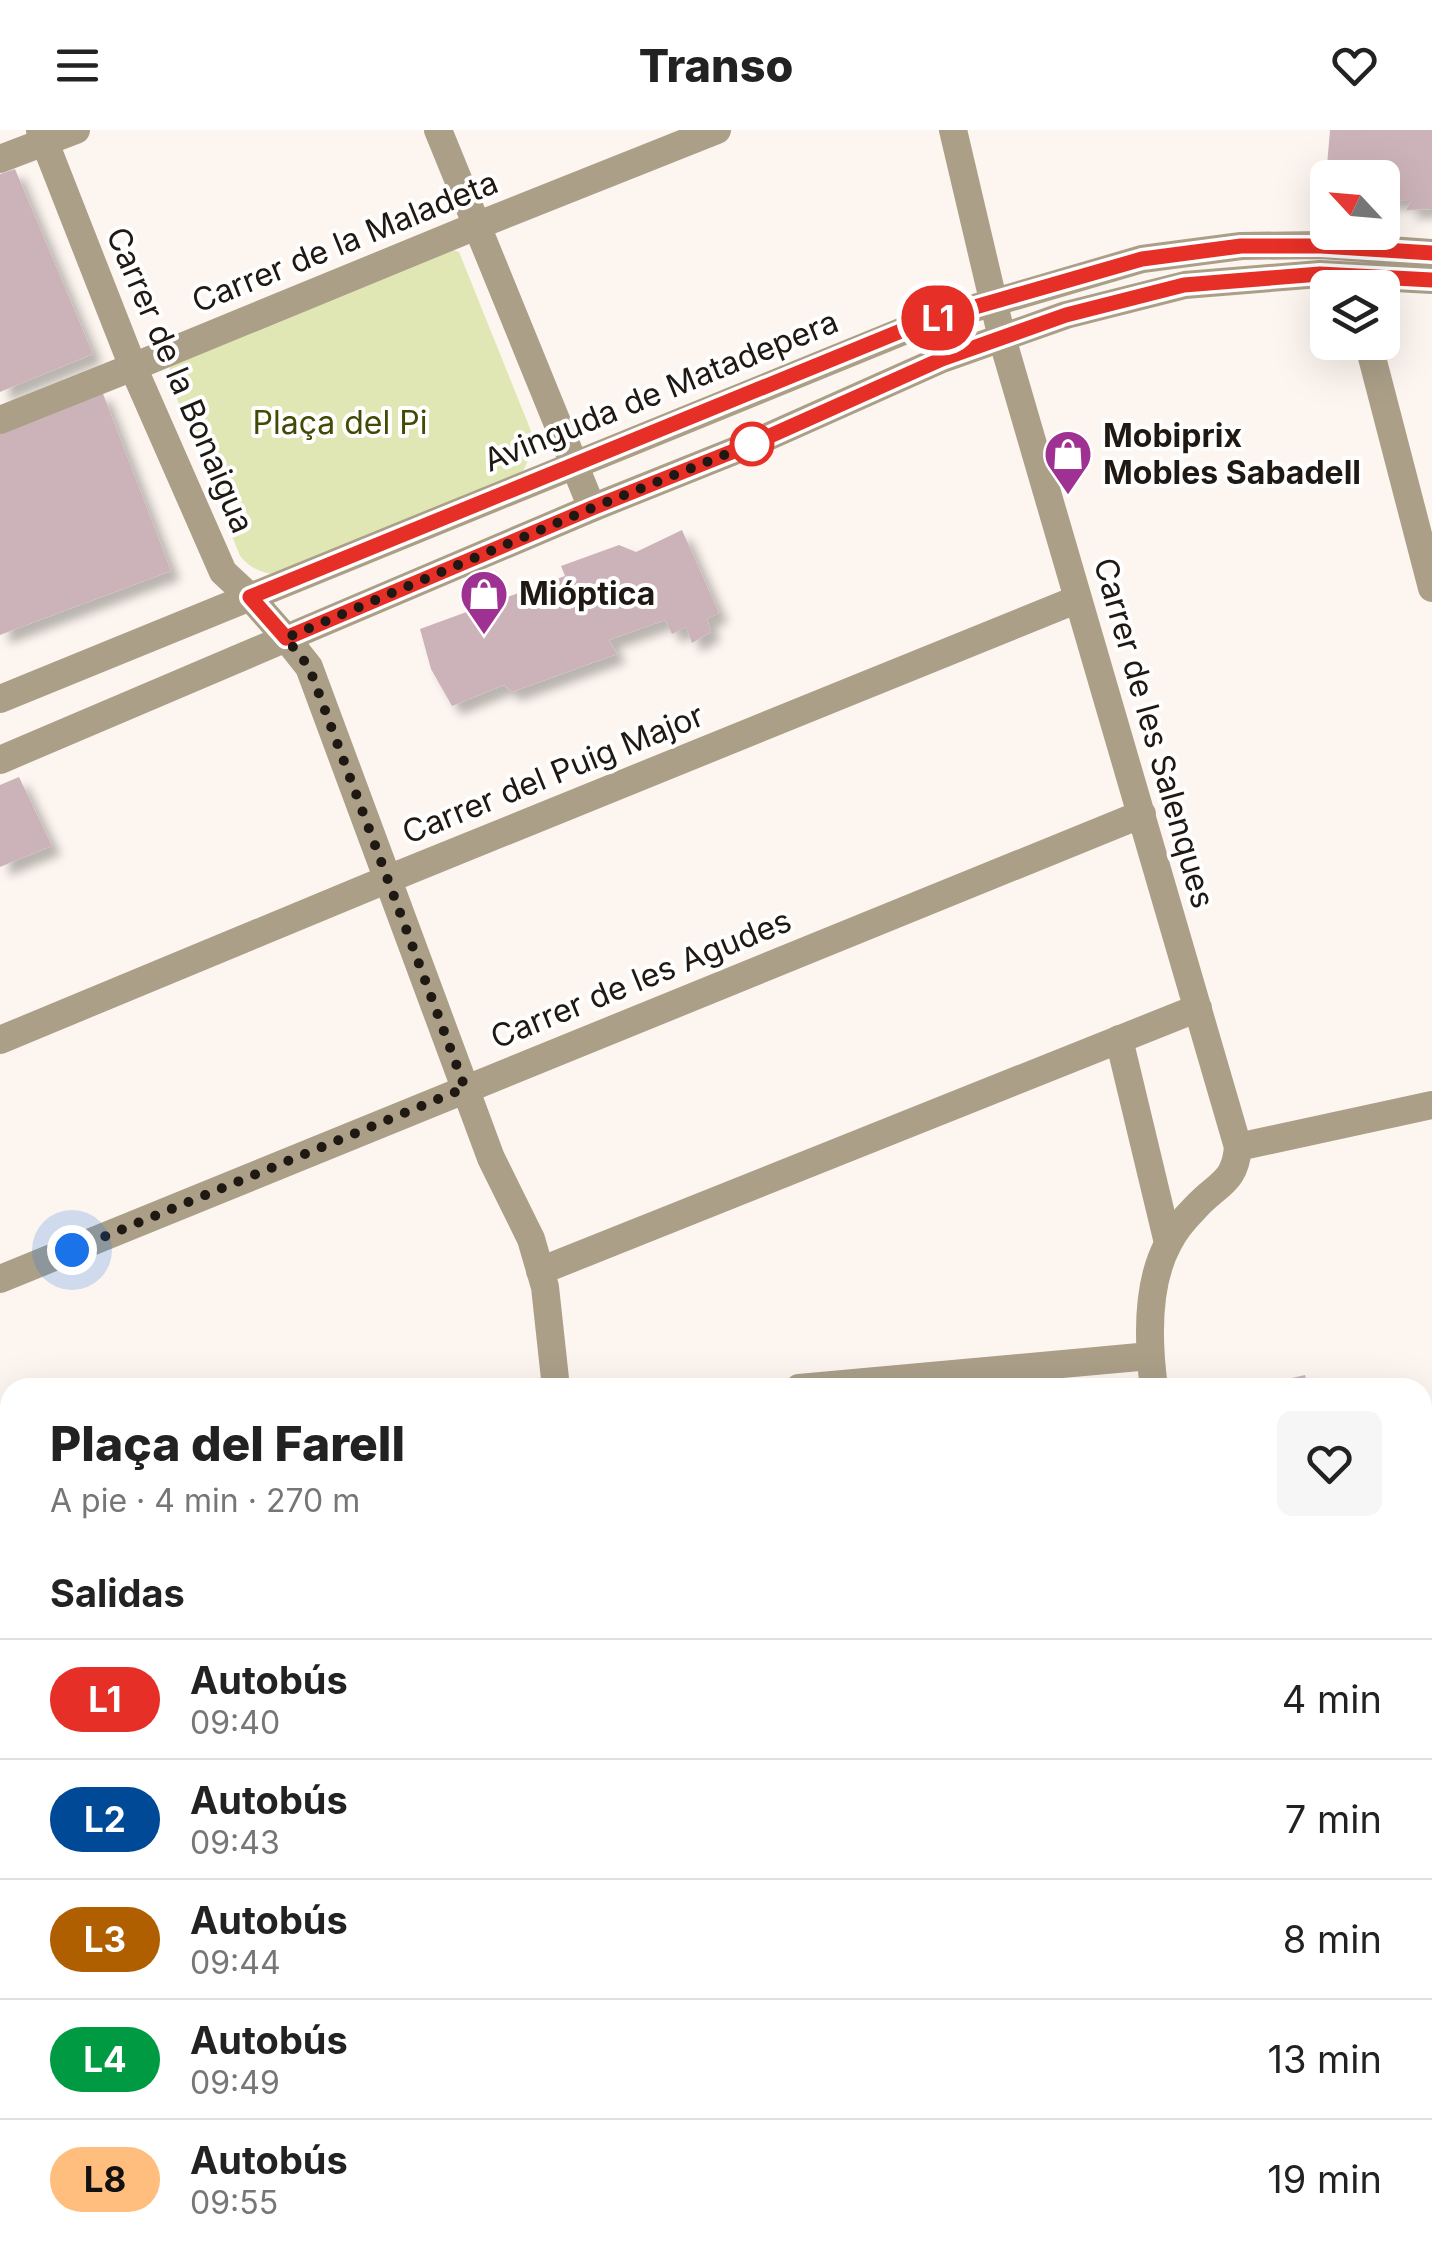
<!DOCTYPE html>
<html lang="es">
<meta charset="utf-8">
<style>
:root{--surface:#fff;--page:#f6f6f6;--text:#222;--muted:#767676;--line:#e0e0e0}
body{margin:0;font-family:Inter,sans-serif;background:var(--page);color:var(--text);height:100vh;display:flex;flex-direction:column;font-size:38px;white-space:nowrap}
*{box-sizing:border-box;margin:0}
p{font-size:32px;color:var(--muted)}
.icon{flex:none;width:55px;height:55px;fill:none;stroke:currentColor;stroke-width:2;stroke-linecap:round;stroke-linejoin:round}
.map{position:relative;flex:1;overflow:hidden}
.side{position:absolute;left:0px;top:1248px;width:1432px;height:882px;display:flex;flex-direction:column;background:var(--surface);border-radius:30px 30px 0 0;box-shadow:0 10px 40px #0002}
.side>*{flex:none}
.badge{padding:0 20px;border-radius:32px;font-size:35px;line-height:65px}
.needle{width:65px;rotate:296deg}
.tools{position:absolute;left:1310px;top:30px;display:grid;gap:20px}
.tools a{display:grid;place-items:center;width:90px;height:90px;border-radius:15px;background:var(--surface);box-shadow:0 10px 40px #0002;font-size:50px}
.you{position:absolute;width:50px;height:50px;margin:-25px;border:8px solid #fff;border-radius:50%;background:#1a73e8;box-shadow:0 0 0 15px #1a73e833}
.map>.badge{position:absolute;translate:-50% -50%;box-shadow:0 0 0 5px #fff}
h2{padding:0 50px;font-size:38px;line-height:90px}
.round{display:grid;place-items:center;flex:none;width:105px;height:105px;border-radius:15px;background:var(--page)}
.head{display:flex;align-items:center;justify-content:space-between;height:170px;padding:0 50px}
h1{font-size:48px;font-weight:800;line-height:75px}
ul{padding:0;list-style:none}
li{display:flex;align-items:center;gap:30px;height:120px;padding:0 50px;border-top:2px solid var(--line)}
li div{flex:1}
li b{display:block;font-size:38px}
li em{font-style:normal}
li .badge{min-width:110px;font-weight:700;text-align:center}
header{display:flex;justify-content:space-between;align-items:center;height:130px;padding:0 50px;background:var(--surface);font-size:45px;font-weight:800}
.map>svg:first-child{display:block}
.green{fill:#e0e7b4}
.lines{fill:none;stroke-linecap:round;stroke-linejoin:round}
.stream{stroke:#adc6f8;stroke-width:11}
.building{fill:#ccb3b9;filter:url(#shadow)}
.path{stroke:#88817b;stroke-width:6;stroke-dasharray:8 8;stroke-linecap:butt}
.pedestrian{stroke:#ab9f88;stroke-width:28}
.minor{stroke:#ab9f88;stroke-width:28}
.tertiary{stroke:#ab9f88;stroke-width:28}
.line-casing{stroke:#fff;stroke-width:22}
.line{stroke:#e63027;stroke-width:15}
.walk{stroke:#1f1813;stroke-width:10;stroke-dasharray:0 18}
.stop-dot{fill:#fff;stroke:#e63027;stroke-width:5}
.labels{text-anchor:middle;stroke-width:8;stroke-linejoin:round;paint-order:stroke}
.street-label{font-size:32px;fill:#1f1813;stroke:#fff}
.park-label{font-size:32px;fill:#444903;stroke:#fff}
.poi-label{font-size:32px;font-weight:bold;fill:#1f1813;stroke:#fff;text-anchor:start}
</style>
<header><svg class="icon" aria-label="menu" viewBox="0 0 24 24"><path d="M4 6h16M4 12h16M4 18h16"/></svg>Transo<svg class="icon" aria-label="heart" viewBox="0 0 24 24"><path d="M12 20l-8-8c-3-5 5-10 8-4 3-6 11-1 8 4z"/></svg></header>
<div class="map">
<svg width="1432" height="2129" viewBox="0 0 1432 2129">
<defs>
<filter id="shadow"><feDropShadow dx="9" dy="9" stdDeviation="5" flood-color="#0004"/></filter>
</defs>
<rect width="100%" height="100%" fill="#fdf5ef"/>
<path class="green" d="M453,120L459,122L531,301C532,324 529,333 516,351L279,445C262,443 251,439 240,426L168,246L171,234Z
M1432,1444V1861L1423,1863L1422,1446Z
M1432,1894V2129H833L841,2120H1422V1896Z
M79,2120H775L761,2129H80Z"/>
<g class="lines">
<path class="stream" d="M319,2129L332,2120"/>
</g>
<path class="building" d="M1330,0H1432V79L1406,80L1411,71L1382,70V48H1326Z
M15,39L93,224L0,262V44Z
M102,261L171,441L0,505V302Z
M682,400L719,483L707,489L711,502L692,513L686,497L672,504L665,490L609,510L617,524L512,562L504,555L452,576L431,539L420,499L565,446L561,436L619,415L636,422Z
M19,647L52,716L0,737V655Z
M1305,1245L1308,1258H1258L1257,1256Z"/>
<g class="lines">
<path class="path" d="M1422,1730L1432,1726
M1422,1764L1432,1763
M0,1855L10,1862
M0,1932L10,1943
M168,2120L176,2129
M301,2129L313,2120
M851,2129L865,2120"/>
<path class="pedestrian" d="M133,237L476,96
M1119,909L1168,1113"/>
<path class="minor" d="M438,0L592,378
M953,0L1002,208L1238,1017C1235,1053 1218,1053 1196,1077C1186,1087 1174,1101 1168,1114C1146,1155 1148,1213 1154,1258
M0,29L76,0
M476,96L717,0
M1368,212L1432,458
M0,290L133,237
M286,508L309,537L491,1028L531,1109L545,1157L556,1258
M0,910L388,749L1078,469
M1238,1017L1432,975
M540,1141L1198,878
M0,1149L1142,684
M799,1258L1150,1226
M0,1336L10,1335
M1422,1420L1432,1417
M0,1535H10
M1422,1890L1432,1888
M792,2129L807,2120"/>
<path class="tertiary" d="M40,0L133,237L223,442L250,467L286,508
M0,569L923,193L1142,129L1241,116L1321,115L1432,123
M0,630L592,378L754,313L942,229L1066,185L1185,155L1320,144L1432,150
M0,1814L10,1822
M407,2120L418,2129"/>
</g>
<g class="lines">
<g class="line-casing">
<path id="line" d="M1432,123L1321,116H1241L1142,129L923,192L250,467L286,508L592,378L754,313L942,229L1066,185L1184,155L1320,144L1432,150"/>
</g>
<use href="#line" class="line"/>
<path class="walk" d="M72,1120L465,958L309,537L286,508L592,378L754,313L752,314"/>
</g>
<defs>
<g id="shop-pin" transform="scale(2.5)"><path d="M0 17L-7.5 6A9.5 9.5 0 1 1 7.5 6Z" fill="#9e3191" stroke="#fff"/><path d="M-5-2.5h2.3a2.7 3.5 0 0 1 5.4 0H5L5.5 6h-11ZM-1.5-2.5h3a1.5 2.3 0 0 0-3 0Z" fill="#fff"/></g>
</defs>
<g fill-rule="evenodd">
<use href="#shop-pin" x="1068" y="324"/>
<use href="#shop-pin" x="484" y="464"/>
</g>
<circle class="stop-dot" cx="752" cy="314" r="20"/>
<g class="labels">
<g class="street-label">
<text transform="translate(345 112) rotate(-22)" y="11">Carrer de la Maladeta</text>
<text transform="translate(180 250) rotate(67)" y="11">Carrer de la Bonaigua</text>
<text transform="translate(661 261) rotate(-22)" y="11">Avinguda de Matadepera</text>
<text transform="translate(1154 603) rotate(74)" y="11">Carrer de les Salenques</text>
<text transform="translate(553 644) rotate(-22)" y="11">Carrer del Puig Major</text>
<text transform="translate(641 849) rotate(-22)" y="11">Carrer de les Agudes</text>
</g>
<g class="park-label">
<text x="340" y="304">Plaça del Pi</text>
</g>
<g class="poi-label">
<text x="1103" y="317">Mobiprix<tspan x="1103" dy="37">Mobles Sabadell</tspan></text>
<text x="519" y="475">Mióptica</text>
</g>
</g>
</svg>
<div class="tools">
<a><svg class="needle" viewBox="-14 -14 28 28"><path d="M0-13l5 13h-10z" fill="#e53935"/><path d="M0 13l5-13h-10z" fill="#767676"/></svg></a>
<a><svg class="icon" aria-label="layers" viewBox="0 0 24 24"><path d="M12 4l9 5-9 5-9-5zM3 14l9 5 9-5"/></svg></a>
</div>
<div class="you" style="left:72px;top:1120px"></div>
<b class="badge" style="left:938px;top:188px;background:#e63027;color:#fff">L1</b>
<section class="side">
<div class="head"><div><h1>Plaça del Farell</h1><p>A pie · 4 min · 270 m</p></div><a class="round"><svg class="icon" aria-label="heart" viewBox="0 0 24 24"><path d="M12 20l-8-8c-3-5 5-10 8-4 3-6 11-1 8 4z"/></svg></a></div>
<h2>Salidas</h2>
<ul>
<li><span class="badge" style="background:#e63027;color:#fff">L1</span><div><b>Autobús</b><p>09:40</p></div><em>4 min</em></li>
<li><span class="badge" style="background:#004996;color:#fff">L2</span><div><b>Autobús</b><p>09:43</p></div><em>7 min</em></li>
<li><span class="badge" style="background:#b05f00;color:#fff">L3</span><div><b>Autobús</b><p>09:44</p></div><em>8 min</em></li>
<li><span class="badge" style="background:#009a42;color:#fff">L4</span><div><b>Autobús</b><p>09:49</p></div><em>13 min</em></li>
<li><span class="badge" style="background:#ffbe7d;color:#111">L8</span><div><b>Autobús</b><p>09:55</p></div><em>19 min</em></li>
</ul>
</section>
</div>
